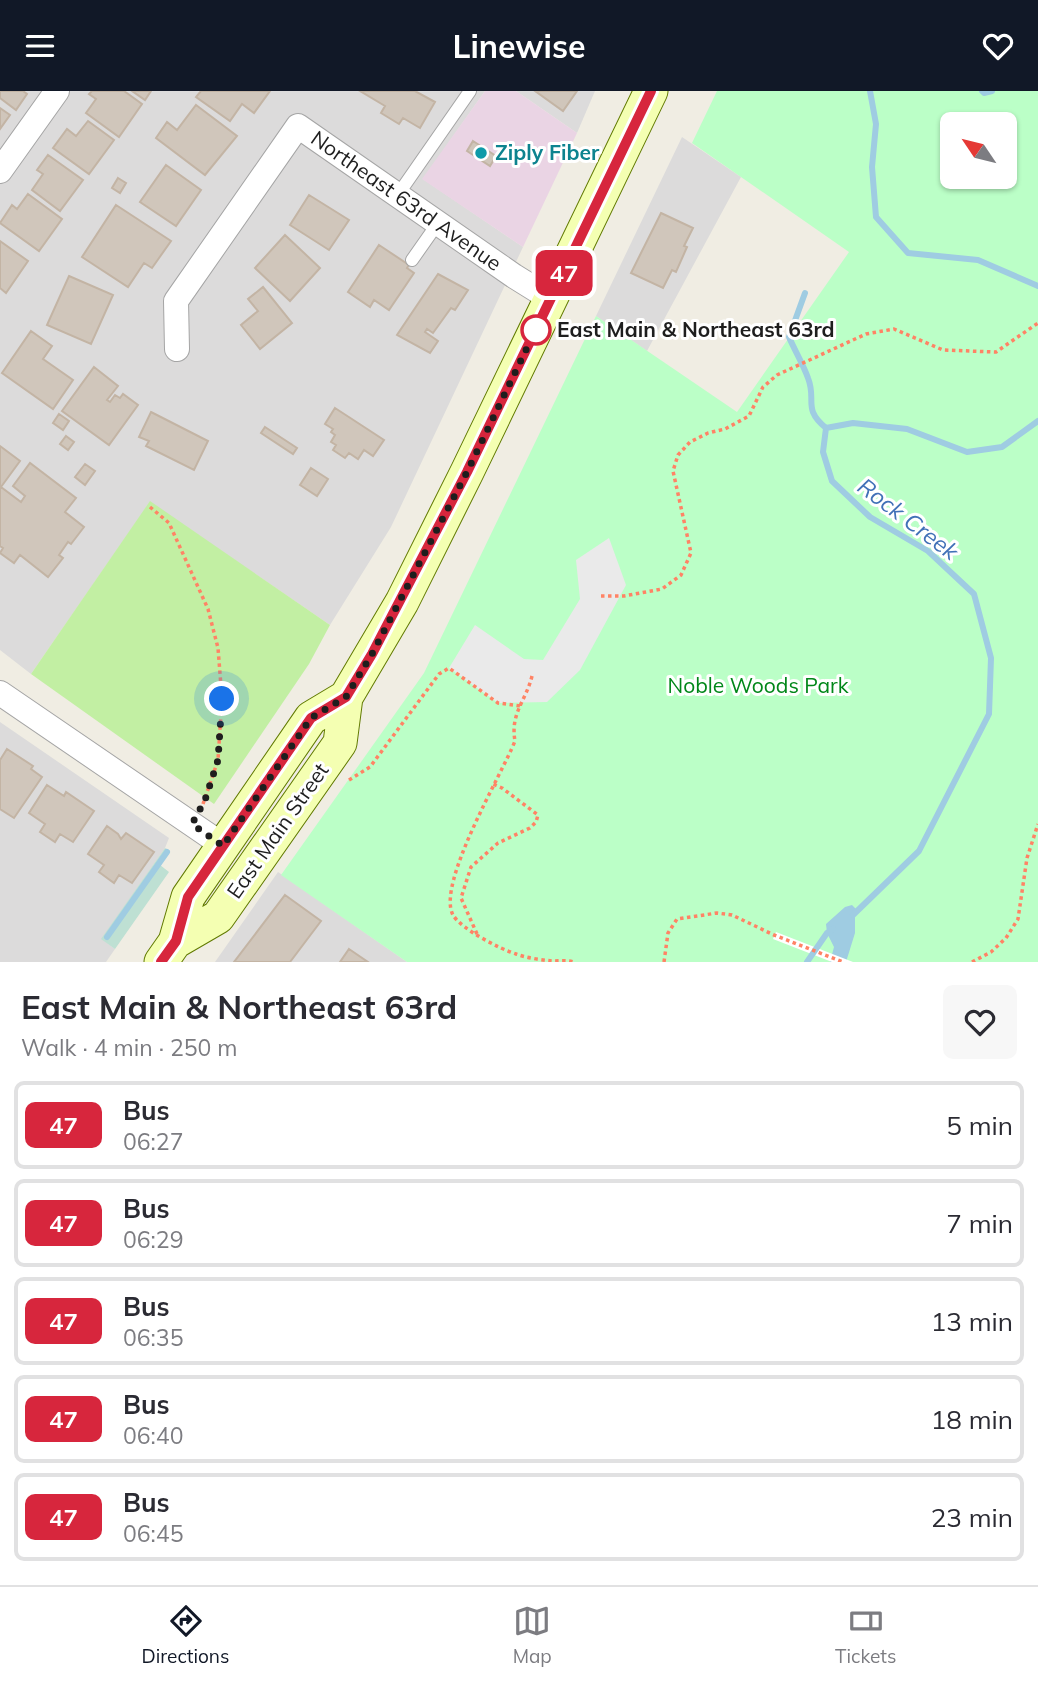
<!DOCTYPE html>
<meta charset="utf-8">
<style>
:root{--surface:#fff;--page:#f7f7f7;--text:#2b2b33;--muted:#7c7c81;--line:#e1e1e2;--accent:#111827}
body{margin:0;font-family:Mulish,sans-serif;background:var(--page);color:var(--text);height:100vh;display:flex;flex-direction:column;font-size:26px;white-space:nowrap}
*{box-sizing:border-box;margin:0}
p{font-size:23px;color:var(--muted)}
.icon{flex:none;width:38px;height:38px;fill:none;stroke:currentColor;stroke-width:2;stroke-linecap:round;stroke-linejoin:round}
.map{position:relative;height:871px;overflow:hidden}
.side{display:flex;flex-direction:column;background:var(--surface);flex:1}
.side>*{flex:none}
.badge{padding:0 14px;border-radius:10px;font-size:24px;line-height:46px}
.needle{width:46px;rotate:305deg}
.buttons{position:absolute;left:940px;top:21px;display:grid;gap:14px}
.buttons a{display:grid;place-items:center;width:77px;height:77px;border-radius:10px;background:var(--surface);box-shadow:0 2px 5px #0004;font-size:35px}
.you{position:absolute;width:35px;height:35px;margin:-18px;border:5px solid #fff;border-radius:50%;background:#1a73e8;box-shadow:0 0 0 10px #1a73e833}
.map>.badge{position:absolute;translate:-50% -50%;box-shadow:0 0 0 4px #fff}
.round{display:grid;place-items:center;flex:none;width:74px;height:74px;border-radius:10px;background:var(--page)}
.overview{display:flex;align-items:center;justify-content:space-between;height:119px;padding:0 21px}
h1{font-size:33px;font-weight:700;line-height:52px}
ul{padding:0;list-style:none}
li{display:flex;align-items:center;gap:21px;height:88px;margin:0 14px 10px;padding:0 7px;border:4px solid var(--line);border-radius:10px}
li div{flex:1}
li b{display:block;font-size:26px}
li em{font-style:normal}
li .badge{min-width:77px;font-weight:700;text-align:center}
header{display:flex;justify-content:space-between;align-items:center;height:91px;padding:0 21px;background:var(--accent);color:#fff;font-size:32px;font-weight:700}
.tab-bar{display:flex;justify-content:space-around;align-items:center;height:98px;border-top:2px solid var(--line);background:var(--surface);font-size:19px;color:var(--muted)}
.tab-bar a{display:grid;justify-items:center;gap:4px}
.tab-bar .current{color:var(--accent)}
.map>svg:first-child{display:block}
.residential{fill:#dcdbdb}
.industrial{fill:#ead4e4}
.grass{fill:#c2efa3}
.wetland{fill:#bee0d3}
.park{fill:#bbffc7;fill-rule:evenodd}
.parking{fill:#eaeaea}
.water{fill:#9fcce2}
.pier{fill:#fff}
.lines{fill:none;stroke-linecap:round;stroke-linejoin:round}
.stream{stroke:#9fcce2;stroke-width:6}
.building{fill:#d0c6bb;stroke:#c3b4a4;stroke-width:2}
.lane-casing{stroke:#a5a5a5;stroke-width:14}
.street-casing{stroke:#a5a5a5;stroke-width:26}
.secondary-casing{stroke:#617a00;stroke-width:35}
.path{stroke:#ff8365;stroke-width:3.5;stroke-dasharray:3.5 3.5;stroke-linecap:butt}
.lane{stroke:#fff;stroke-width:12}
.street{stroke:#fff;stroke-width:24}
.secondary{stroke:#f4ffb2;stroke-width:33}
.line-casing{stroke:#fff;stroke-width:16}
.line{stroke:#d7263d;stroke-width:10}
.walk{stroke:#1e1e1e;stroke-width:7;stroke-dasharray:0 12.6}
.culture-dot{fill:#0f9aa8;stroke:#fff;stroke-width:2.5}
.stop-dot{fill:#fff;stroke:#d7263d;stroke-width:3.5}
.labels{text-anchor:middle;stroke-width:6;stroke-linejoin:round;paint-order:stroke}
.culture-label{font-size:21px;font-weight:bold;fill:#0d838f;stroke:#fff;text-anchor:start}
.street-label{font-size:21px;fill:#1e1e1e;stroke:#fff}
.stop-label{font-size:21px;font-weight:bold;fill:#1e1e1e;stroke:#fff;text-anchor:start}
.park-label{font-size:21px;fill:#018719;stroke:#fff}
.water-label{font-size:23px;font-style:italic;fill:#4171b7;stroke:#fff}
</style>
<header><svg class="icon" aria-label="menu" viewBox="0 0 24 24"><path d="M4 6h16M4 12h16M4 18h16"/></svg>Linewise<svg class="icon" aria-label="heart" viewBox="0 0 24 24"><path d="M12 20l-8-8c-3-5 5-10 8-4 3-6 11-1 8 4z"/></svg></header>
<div class="map">
<svg width="1038" height="871" viewBox="0 0 1038 871">
<rect width="100%" height="100%" fill="#f0ede3"/>
<path class="residential" d="M0,0H485L423,88L523,156L391,436L330,534L150,411L31,583L0,559Z
M516,0H595L577,42Z
M682,46L741,86L647,260L596,225Z
M0,631L169,747L165,757L102,848L115,858L106,871H0Z
M278,781L407,871H215Z"/>
<path class="industrial" d="M485,0H516L577,42L523,156L422,88Z"/>
<path class="grass" d="M150,410L330,534L309,573L214,713L31,583Z"/>
<path class="wetland" d="M165,757L170,760L160,774L169,781L115,858L101,848Z"/>
<path class="park" d="M717,0H1038V871H407L281,784L424,582L596,225L737,321L849,161L692,52ZM952,33H1004V86H952Z"/>
<path class="parking" d="M609,447L626,494L580,579L547,611L498,612L449,577L475,534L524,568L543,569L580,508L576,469Z"/>
<path class="water" d="M852,814L858,820L855,825V842L846,871H830L834,856L827,842L826,833L845,816Z"/>
<path class="pier" d="M776,841L853,871H832L773,848Z"/>
<g class="lines">
<path class="stream" d="M870,0L876,33L872,76L876,126L908,162L978,169L1038,195
M982,0L984,2L992,0
M805,202L789,246C795,260 803,273 808,287C817,310 802,317 826,337
M853,824L919,760L989,623L991,567L974,503L928,460L870,426L832,390L823,361L826,337L853,332L907,338L967,361L1002,356L1038,330
M107,846L167,761
M807,871L827,842L833,838"/>
</g>
<path class="building" d="M0,0H23L27,3L16,19L0,7Z
M92,0H124L142,13L119,46L86,22L96,8L89,3Z
M132,0H151L145,9Z
M201,0H270L254,22L242,13L230,30L196,6Z
M360,0H415L435,11L420,37L403,27L399,33L381,22L385,15Z
M535,0H577L563,20Z
M196,14L237,45L205,84L156,47L167,31L177,39Z
M0,17L10,24L0,38Z
M88,30L114,49L89,83L53,57L67,38L76,45Z
M473,50L496,65L490,75L467,60Z
M48,64L83,89L60,120L32,99L43,83L37,79Z
M166,74L201,99L176,135L140,111Z
M118,87L126,92L120,102L112,97Z
M28,103L62,128L39,160L0,132L12,114L17,118Z
M309,104L349,129L329,159L290,134Z
M116,114L171,150L152,177L144,172L128,196L82,166Z
M661,122L693,137L684,155L687,156L676,181L672,179L663,197L631,182Z
M285,144L320,177L290,210L255,177Z
M0,150L28,170L6,202L0,197Z
M379,154L409,174L407,177L414,182L389,219L374,209L370,216L348,201Z
M438,183L468,199L455,219L451,217L433,242L427,238L425,241L438,250L430,262L397,244Z
M69,185L113,204L91,253L47,234Z
M263,196L292,232L260,258L241,234L258,220L248,208Z
M31,240L52,255L43,268L73,289L53,318L2,282Z
M94,276L118,295L107,309L110,311L115,304L120,307L123,303L138,314L109,354L62,320Z
M335,317L384,349L373,365L364,359L358,368L349,362L345,367L333,359L336,354L331,351L335,344L331,341L333,338L325,333Z
M151,321L208,350L194,379L146,355L149,350L139,346Z
M59,323L69,330L63,339L53,332Z
M265,336L297,357L293,363L261,342Z
M66,345L74,351L68,359L60,353Z
M0,355L20,370L1,396L21,411L25,405L13,395L30,372L76,407L65,421L84,436L71,453L68,451L59,464L63,467L48,486L20,464L14,472L0,462L3,457L0,455Z
M85,373L95,380L85,394L75,386Z
M311,377L328,388L317,405L300,394Z
M7,658L33,675L31,678L42,686L14,727L0,718V669Z
M47,694L64,705L66,701L94,720L73,751L60,743L55,751L40,741L45,733L29,722Z
M107,735L118,743L121,748L126,742L154,761L132,792L119,784L114,792L99,781L104,774L88,763Z
M285,804L321,830L290,871H234Z
M349,858L368,871H340Z"/>
<g class="lines">
<g class="lane-casing">
<path id="lane" d="M397,105L470,0
M412,169L438,132"/>
</g>
<g class="street-casing">
<path id="street" d="M0,80L57,0
M177,258L176,210L298,35L514,185L551,208
M0,602L224,755"/>
</g>
<g class="secondary-casing">
<path id="secondary" d="M175,851L218,826L340,652L346,606L402,511L467,381L651,0
M161,871L175,851L188,806L311,627L346,606"/>
</g>
<path class="path" d="M150,416L169,432L208,518L218,557L222,608L218,669L203,713
M601,505H624L662,498L681,484L691,462L673,380L678,364L690,351L708,342L725,338L749,325L763,296L777,284L866,243L894,238L943,259L996,261L1038,232
M532,585C526,610 510,622 515,650C502,683 436,793 453,824C461,838 500,858 516,863C527,867 541,869 553,870C560,870 567,869 574,871
M349,689L370,676L439,583L449,577L498,612L521,615
M477,843L461,807L471,776L498,752L530,737L536,731L538,724L502,697L493,693
M664,871L668,842L677,828L717,822L732,824L774,844L843,871
M972,871L991,861L1006,847L1018,828L1027,767L1038,733"/>
<use href="#lane" class="lane"/>
<use href="#street" class="street"/>
<use href="#secondary" class="secondary"/>
</g>
<g class="lines">
<g class="line-casing">
<path id="line" d="M161,871L176,850L188,806L311,627L346,606L372,563L467,381L651,0"/>
</g>
<use href="#line" class="line"/>
<path class="walk" d="M222,608L218,669L205,709L192,733L223,755L311,627L346,606L372,563L467,381L539,232L536,239"/>
</g>
<circle class="culture-dot" cx="481" cy="62" r="7"/>
<circle class="stop-dot" cx="536" cy="239" r="14"/>
<g class="labels">
<g class="culture-label">
<text x="495" y="69">Ziply Fiber</text>
</g>
<g class="street-label">
<text transform="translate(406 110) rotate(35)" y="7">Northeast 63rd Avenue</text>
<text transform="translate(278 740) rotate(-55)" y="7">East Main Street</text>
</g>
<g class="stop-label">
<text x="557" y="246">East Main &amp; Northeast 63rd</text>
</g>
<g class="park-label">
<text x="758" y="602">Noble Woods Park</text>
</g>
<g class="water-label">
<text transform="translate(908 428) rotate(37)" y="8">Rock Creek</text>
</g>
</g>
</svg>
<div class="buttons">
<a><svg class="needle" viewBox="-14 -14 28 28"><path d="M0-13l5 13h-10z" fill="#e53935"/><path d="M0 13l5-13h-10z" fill="#7c7c81"/></svg></a>
</div>
<div class="you" style="left:222px;top:608px"></div>
<b class="badge" style="left:564px;top:182px;background:#d7263d;color:#fff">47</b>
</div>
<section class="side">
<div class="overview"><div><h1>East Main &amp; Northeast 63rd</h1><p>Walk · 4 min · 250 m</p></div><a class="round"><svg class="icon" aria-label="heart" viewBox="0 0 24 24"><path d="M12 20l-8-8c-3-5 5-10 8-4 3-6 11-1 8 4z"/></svg></a></div>
<ul>
<li><span class="badge" style="background:#d7263d;color:#fff">47</span><div><b>Bus</b><p>06:27</p></div><em>5 min</em></li>
<li><span class="badge" style="background:#d7263d;color:#fff">47</span><div><b>Bus</b><p>06:29</p></div><em>7 min</em></li>
<li><span class="badge" style="background:#d7263d;color:#fff">47</span><div><b>Bus</b><p>06:35</p></div><em>13 min</em></li>
<li><span class="badge" style="background:#d7263d;color:#fff">47</span><div><b>Bus</b><p>06:40</p></div><em>18 min</em></li>
<li><span class="badge" style="background:#d7263d;color:#fff">47</span><div><b>Bus</b><p>06:45</p></div><em>23 min</em></li>
</ul>
</section>
<nav class="tab-bar">
<a class="current"><svg class="icon" aria-label="directions" viewBox="0 0 24 24"><path d="M12 3l9 9-9 9-9-9zM9 14v-3h6M13 9l2 2-2 2"/></svg>Directions</a>
<a><svg class="icon" aria-label="map" viewBox="0 0 24 24"><path d="M3 6l6-2 6 2 6-2v14l-6 2-6-2-6 2zM9 4v14M15 6v14"/></svg>Map</a>
<a><svg class="icon" aria-label="tickets" viewBox="0 0 24 24"><path d="M3 7h18v10H3zM15 7v10"/></svg>Tickets</a>
</nav>
